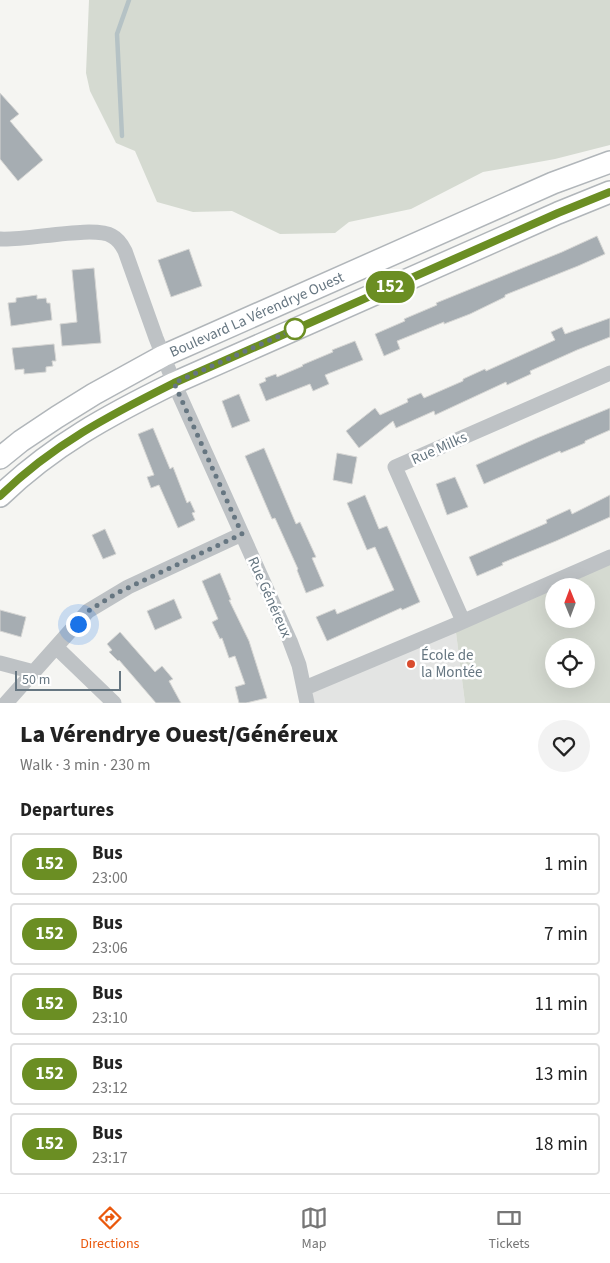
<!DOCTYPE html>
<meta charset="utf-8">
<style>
:root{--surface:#fff;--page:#f2f2f2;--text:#222;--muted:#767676;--line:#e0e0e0;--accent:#ea580c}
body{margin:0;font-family:"Source Sans 3",sans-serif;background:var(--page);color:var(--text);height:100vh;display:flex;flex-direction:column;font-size:19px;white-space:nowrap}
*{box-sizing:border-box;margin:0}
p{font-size:16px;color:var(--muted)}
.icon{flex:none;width:28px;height:28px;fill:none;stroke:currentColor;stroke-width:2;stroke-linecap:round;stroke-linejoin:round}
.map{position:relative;height:703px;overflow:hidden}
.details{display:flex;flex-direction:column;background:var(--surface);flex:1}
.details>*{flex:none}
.badge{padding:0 10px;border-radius:16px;font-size:18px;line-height:32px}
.needle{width:32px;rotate:359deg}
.controls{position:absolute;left:545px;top:578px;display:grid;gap:10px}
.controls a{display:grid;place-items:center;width:50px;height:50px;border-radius:50%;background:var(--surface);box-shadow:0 5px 20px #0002;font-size:25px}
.scale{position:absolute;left:15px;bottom:12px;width:106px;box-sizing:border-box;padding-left:5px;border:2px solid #667681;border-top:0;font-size:14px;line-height:18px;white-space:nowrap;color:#667681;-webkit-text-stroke:4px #fff;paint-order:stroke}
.you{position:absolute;width:25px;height:25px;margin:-12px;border:4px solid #fff;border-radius:50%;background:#1a73e8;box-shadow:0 0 0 8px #1a73e833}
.map>.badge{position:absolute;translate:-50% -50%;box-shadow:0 0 0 2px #fff}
h2{padding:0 20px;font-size:19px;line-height:45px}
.round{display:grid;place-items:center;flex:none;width:52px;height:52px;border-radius:26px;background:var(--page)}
.head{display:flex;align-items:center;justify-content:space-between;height:85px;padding:0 20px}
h1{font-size:24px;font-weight:800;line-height:38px}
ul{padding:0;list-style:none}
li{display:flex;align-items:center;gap:15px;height:62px;margin:0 10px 8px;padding:0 10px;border:2px solid var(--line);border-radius:5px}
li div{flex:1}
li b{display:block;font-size:19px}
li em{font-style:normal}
li .badge{min-width:55px;font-weight:700;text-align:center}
.tab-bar{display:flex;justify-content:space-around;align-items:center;height:70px;border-top:1px solid var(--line);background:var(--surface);font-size:14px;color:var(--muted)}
.tab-bar a{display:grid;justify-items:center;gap:2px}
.tab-bar .on{color:var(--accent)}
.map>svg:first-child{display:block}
.built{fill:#e3e4e3}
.green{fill:#d5dad1;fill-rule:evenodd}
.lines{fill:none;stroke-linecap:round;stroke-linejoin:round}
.stream{stroke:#b5c2c5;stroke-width:4.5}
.building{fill:#a6adb2;stroke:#d6d6d4}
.secondary-casing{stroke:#b1b6ba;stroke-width:24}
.street{stroke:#bec2c5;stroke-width:15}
.secondary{stroke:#fff;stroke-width:21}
.line-casing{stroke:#fff;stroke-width:11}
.line{stroke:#6b8e23;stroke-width:8}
.walk{stroke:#667681;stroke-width:5;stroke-dasharray:0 9}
.stop-dot{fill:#fff;stroke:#6b8e23;stroke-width:2.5}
.poi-dot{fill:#d94c2e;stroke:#fff;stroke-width:2}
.labels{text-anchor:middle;stroke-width:5;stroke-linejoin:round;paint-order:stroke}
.street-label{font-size:15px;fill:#667681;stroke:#fff}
.poi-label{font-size:15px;fill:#667681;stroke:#fff;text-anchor:start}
</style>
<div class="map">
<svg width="610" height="703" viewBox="0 0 610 703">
<rect width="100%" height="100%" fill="#f5f5f2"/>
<path class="built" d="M455,625L465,703H307L305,688Z"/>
<path class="green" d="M89,0H610V145L555,159L483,172L411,209L349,222L335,233L280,234L232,211L193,212L157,202L135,151L116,143L90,91L86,73Z
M610,557V703H465L455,625ZM554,586H586V619H554ZM554,646H586V679H554Z"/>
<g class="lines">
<path class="stream" d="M122,136L117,34L129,0"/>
</g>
<path class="building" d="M0,93L19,114L10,121L43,160L18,181L0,159Z
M597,236L605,254L578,266L505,295V297L470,314L444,324V322L397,341L400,349L384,356L375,334L405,321L404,319L437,305L436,303L562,252Z
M189,249L202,286L171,297L158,260Z
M94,268L101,343L62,346L60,324L77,322L72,270Z
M37,295V299L46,298L47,303H50L52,320L11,326L8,303L16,302V298Z
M610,318V337L577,350L530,371L531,374L507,385L506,382L435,415L434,411L396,428L393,421L359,448L346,431L375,408L380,415L408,402L407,399L421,393L424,398L463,381V379L485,369L486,371L555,340L551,332L562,327L565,334Z
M355,341L363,360L325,375L329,384L313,391L310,384L266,401L259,384L266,381L265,378L276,374L277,377L303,366L302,365L333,352L332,350Z
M54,344L56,361H52L53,366L46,367V372L24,374V369L15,370L12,348Z
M239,394L250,421L232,428L222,401Z
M610,408V430L585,441V443L561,453L560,451L484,484L476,465L537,438Z
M153,428L170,469L173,467L187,503L190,501L195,512L192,513L195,520L178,528L159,485L151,488L147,477L154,475L138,434Z
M264,448L296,524L300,522L316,557L312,558L324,586L306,593L297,570L298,569L275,518L272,519L245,456Z
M337,453L357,457L352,484L333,480Z
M455,477L468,507L447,515L436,484Z
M365,495L379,529L387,526L420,602L402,610L401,608L327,641L316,617L335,609L337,614L394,590L375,547L367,550L347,503Z
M610,495V517L556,541L502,563L503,565L477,576L469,557L547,523L546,520L570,509L572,514Z
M105,529L116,554L103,559L92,535Z
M220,573L231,600H229L249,641L267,698L246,703H239L235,687L245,684L235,656L229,658L222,638L220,639L212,622L218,619L202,581Z
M174,599L182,618L155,630L147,611Z
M0,610L26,617L21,637L0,631Z
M120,632L155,672L162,666L173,679L169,681L181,703H156L119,660L118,661L109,652L112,650L107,644Z"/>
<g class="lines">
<g class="secondary-casing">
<g id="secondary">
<path id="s1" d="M0,458L21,441L57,417L94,394L163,356L553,183L610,162"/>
<path d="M0,496C53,445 109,415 174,383L558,213L610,192"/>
</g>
</g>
<path class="street" d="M0,239C26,241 94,225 112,236C118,239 122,245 125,251L156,338L174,383L290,641L299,665L307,703
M463,621L395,467L610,373
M57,648L114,703
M0,663L34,672
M305,688L455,625L610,557
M6,703L88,611L128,587L242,534"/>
<use href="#secondary" class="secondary"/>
</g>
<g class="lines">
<g class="line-casing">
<path id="line" d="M0,496C52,445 110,415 174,383L558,213L610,192"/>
</g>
<use href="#line" class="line"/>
<path class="walk" d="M78,624L88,611L117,593L242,534L174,383L295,329"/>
</g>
<circle class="stop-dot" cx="295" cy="329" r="10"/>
<circle class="poi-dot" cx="411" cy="664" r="5"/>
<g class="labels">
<g class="street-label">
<text dy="5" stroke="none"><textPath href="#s1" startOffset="295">Boulevard La Vérendrye Ouest</textPath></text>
<text transform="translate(439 448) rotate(-24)" y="5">Rue Milks</text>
<text transform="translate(270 597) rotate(66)" y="5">Rue Généreux</text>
</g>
<g class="poi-label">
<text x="421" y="660">École de<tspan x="421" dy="17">la Montée</tspan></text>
</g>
</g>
</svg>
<div class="controls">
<a><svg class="needle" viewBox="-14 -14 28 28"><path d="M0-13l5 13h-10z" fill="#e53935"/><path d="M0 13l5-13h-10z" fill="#767676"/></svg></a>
<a><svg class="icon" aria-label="locate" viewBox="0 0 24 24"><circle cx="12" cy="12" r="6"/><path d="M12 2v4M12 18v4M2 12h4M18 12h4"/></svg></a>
</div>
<div class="scale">50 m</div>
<div class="you" style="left:78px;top:624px"></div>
<b class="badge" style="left:390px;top:287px;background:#6b8e23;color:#fff">152</b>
</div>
<section class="details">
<div class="head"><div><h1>La Vérendrye Ouest/Généreux</h1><p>Walk · 3 min · 230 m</p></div><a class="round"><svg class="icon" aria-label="heart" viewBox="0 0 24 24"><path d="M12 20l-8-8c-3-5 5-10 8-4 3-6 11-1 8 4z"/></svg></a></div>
<h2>Departures</h2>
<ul>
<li><span class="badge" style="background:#6b8e23;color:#fff">152</span><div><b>Bus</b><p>23:00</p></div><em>1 min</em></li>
<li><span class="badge" style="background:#6b8e23;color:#fff">152</span><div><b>Bus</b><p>23:06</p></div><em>7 min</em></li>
<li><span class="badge" style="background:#6b8e23;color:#fff">152</span><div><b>Bus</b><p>23:10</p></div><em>11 min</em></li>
<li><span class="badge" style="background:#6b8e23;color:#fff">152</span><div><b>Bus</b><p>23:12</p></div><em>13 min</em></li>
<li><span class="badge" style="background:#6b8e23;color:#fff">152</span><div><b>Bus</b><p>23:17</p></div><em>18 min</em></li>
</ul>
</section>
<nav class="tab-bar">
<a class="on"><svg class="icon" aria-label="directions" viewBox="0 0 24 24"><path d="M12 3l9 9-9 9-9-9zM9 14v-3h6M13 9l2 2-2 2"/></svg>Directions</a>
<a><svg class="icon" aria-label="map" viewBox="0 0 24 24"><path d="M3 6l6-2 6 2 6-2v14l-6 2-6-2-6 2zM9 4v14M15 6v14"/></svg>Map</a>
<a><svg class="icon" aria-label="tickets" viewBox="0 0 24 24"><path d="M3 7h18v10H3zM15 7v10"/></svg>Tickets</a>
</nav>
